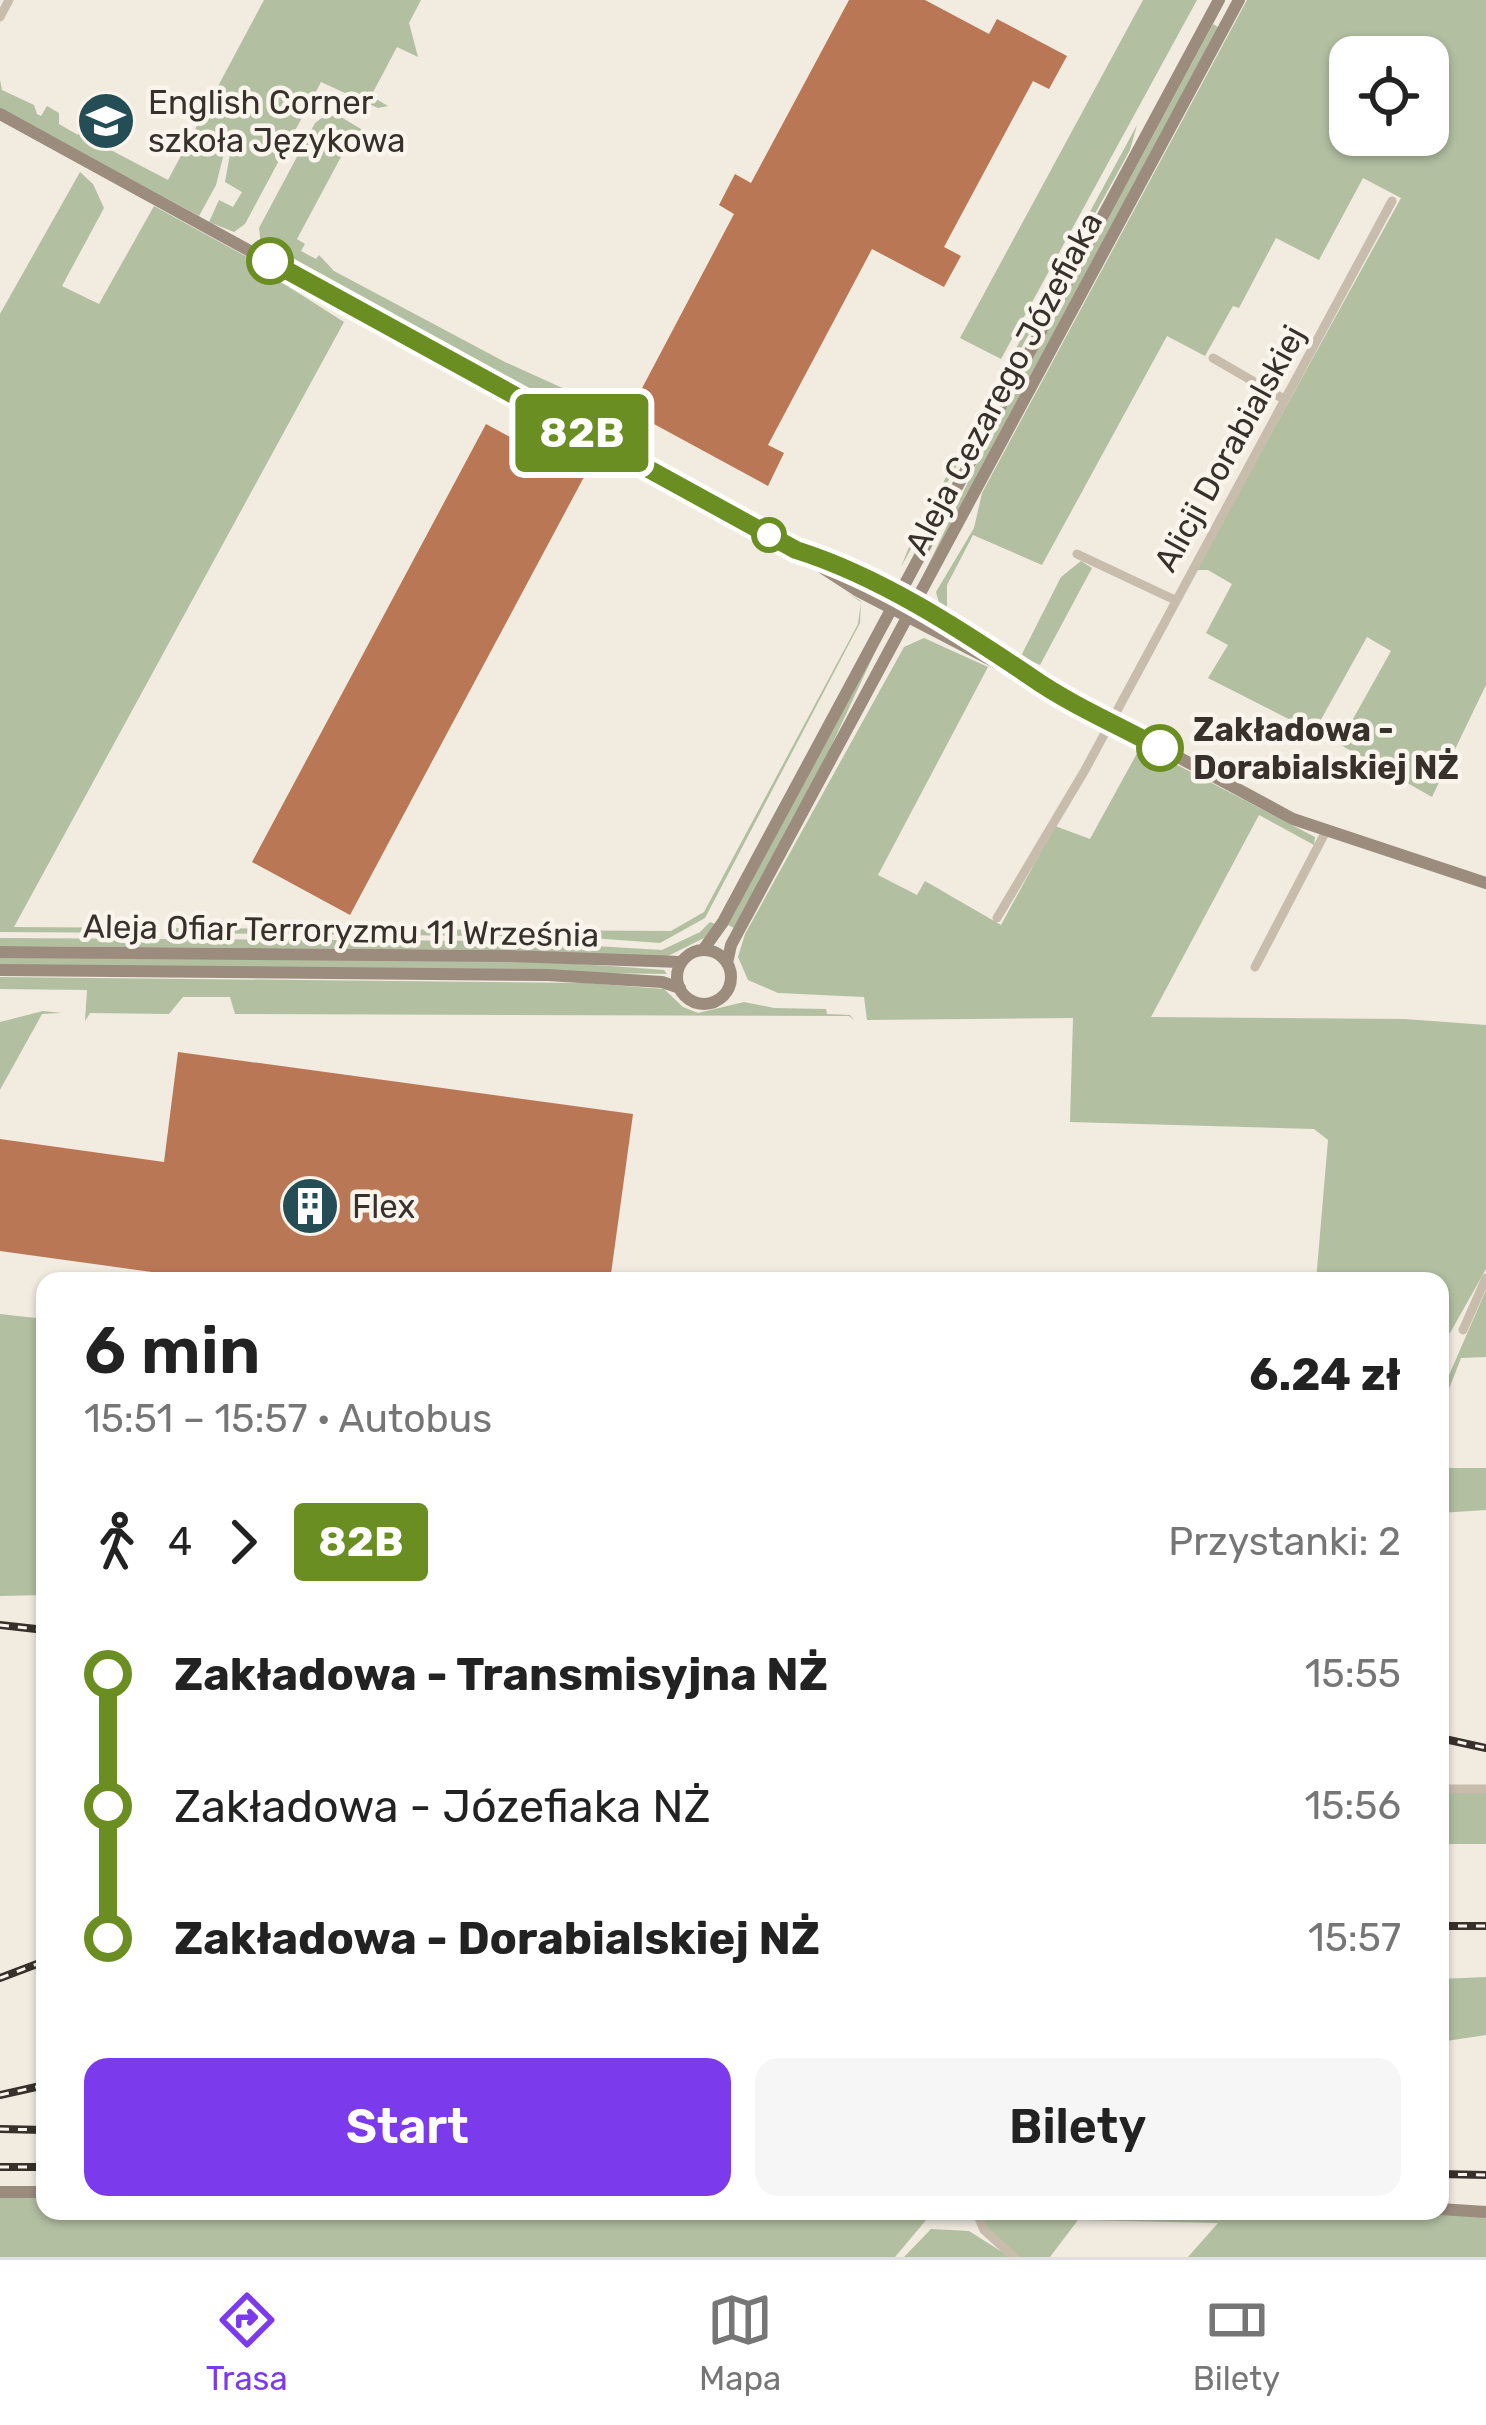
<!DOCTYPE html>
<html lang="pl">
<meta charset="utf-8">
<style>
:root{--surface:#fff;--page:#f6f6f6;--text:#222;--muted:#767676;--line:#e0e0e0;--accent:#7c3aed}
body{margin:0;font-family:Rubik,sans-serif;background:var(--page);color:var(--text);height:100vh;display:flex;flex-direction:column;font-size:45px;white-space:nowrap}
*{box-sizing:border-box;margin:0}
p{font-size:39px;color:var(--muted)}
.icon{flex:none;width:66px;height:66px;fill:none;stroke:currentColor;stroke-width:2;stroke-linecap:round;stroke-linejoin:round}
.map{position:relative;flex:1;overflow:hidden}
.panel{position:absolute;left:36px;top:1272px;width:1413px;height:948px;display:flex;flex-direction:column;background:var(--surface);border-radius:24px;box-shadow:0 3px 9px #0004}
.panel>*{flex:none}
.badge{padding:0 24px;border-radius:9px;font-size:42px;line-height:78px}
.buttons{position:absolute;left:1329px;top:36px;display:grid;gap:24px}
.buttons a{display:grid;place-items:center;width:120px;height:120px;border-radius:24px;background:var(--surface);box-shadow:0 3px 9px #0004;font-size:60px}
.map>.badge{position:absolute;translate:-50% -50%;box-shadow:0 0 0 6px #fff}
.legs{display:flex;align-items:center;gap:18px;height:132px;padding:0 48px;font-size:39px}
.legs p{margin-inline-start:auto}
.headline{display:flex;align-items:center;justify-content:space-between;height:204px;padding:0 48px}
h1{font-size:66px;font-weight:600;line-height:90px}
.button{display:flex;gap:24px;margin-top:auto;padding:24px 48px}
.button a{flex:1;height:138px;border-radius:24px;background:var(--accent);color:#fff;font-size:48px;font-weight:600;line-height:138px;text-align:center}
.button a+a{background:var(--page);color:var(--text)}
ul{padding:0 48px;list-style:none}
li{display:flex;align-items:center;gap:42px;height:132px;font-size:45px}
li i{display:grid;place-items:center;width:18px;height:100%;margin:0 15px;background:currentColor}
li i::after{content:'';width:30px;height:30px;margin:-15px;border:9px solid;border-radius:50%;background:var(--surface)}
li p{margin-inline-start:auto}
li:first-child i{background:linear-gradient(#0000 50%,currentColor 0)}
li:last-child i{background:linear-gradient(currentColor 50%,#0000 0)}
.tabs{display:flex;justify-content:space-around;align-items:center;height:168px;border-top:3px solid var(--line);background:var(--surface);font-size:33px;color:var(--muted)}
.tabs a{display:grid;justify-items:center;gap:6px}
.tabs .current{color:var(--accent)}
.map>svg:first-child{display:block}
.green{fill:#b2bfa1;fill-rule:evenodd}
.building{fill:#ba7755}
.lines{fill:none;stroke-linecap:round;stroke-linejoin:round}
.street{stroke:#c8bcad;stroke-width:9}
.secondary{stroke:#9c8c7e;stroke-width:12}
.rail-casing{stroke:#37302b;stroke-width:8}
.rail{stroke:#f9f4ec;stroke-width:3;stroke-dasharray:9;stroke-linecap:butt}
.line-1-casing{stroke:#fff;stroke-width:27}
.line-1{stroke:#6b8e23;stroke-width:18}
.stop-1-dot{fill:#fff;stroke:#6b8e23;stroke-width:6}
.labels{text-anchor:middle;stroke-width:9;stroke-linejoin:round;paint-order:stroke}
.poi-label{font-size:33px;fill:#37302b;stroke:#f9f4ec;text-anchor:start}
.street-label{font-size:33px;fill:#37302b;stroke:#f9f4ec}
.stop-label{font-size:33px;font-weight:bold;fill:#37302b;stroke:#f9f4ec;text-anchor:start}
</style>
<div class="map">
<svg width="1486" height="2257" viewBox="0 0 1486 2257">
<rect width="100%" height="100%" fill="#f1ebe0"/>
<path class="green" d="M264,0H421L409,23L418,57L397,47L371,96L388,106L378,108L321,82L245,224L234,232L209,222L219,200L233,207L242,192L225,182L230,154L224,153L216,185L199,216L0,108V80L2,90L34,105L37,114L41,116L47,106L59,113V124L78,135L81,126L105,147L168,180Z
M1143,0H1197L1001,359L960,338Z
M1247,0H1486V685L1432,797L1339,744L1391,651L1367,637L1314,732L1208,678L1228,645L1206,633L1232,584L1208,570H1196L1401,198L1363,178L1319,260L1276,238L1239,308L1233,306L1205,356L1167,336L1042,565L973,535L947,585V616L979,634L942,614L936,592L974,528L982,493ZM1350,57H1428V135H1350Z
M1213,24L1218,27L922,578L983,451Z
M326,115L341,117L361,129L366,148L349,142L297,239L305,244L301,251L316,259L319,255L334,271L505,362L569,391L576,405L566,411L549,409L288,265L261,245L259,228L315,123Z
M1137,125L1130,150L901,567L911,542Z
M80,172L93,184L104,208L62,286L99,304L154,206L291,281L289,287L344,322L14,927L160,928L158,933L0,932V314Z
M1081,561L1092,568L1040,665L1021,656L1061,577Z
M846,592L861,601L860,623L705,918L660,943L578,937L166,933L165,928L671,931L704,912L858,624L861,602Z
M883,635L827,755L734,928L728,925Z
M924,638L988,667L878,875L917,895L925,881L1001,925L1055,826L1090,839L1141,746L1315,837L1314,845L1259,815L1151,1017L1405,1019L1486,1025V1269L1450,1333L1440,1339V1281H1316L1328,1140L1314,1129L1070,1122L1073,1018L867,1020L864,997L778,993L748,980L738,957L745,934L904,647Z
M710,922L715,924L704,938L664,958L510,950L0,946V938L511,941L662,950L700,932Z
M0,958C221,959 444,952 664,970L667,974L0,965Z
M0,977L585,983L664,989L683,1007L698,1013L744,1002L774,1008L826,1009L827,1014L850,1015L854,1020L849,1016L235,1014L230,997H183L169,1014L90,1013L85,1021L87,990L0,989Z
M43,1011L61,1013L42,1014L0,1090V1022Z
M1486,1290V1357L1461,1358L1440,1412V1396Z
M0,1314L45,1319V1595L0,1596Z
M1440,1468H1486V1510L1440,1513Z
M1440,1791H1486V1844H1440Z
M1486,1977V2035L1440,2042V1979Z
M0,2198H45V2211L932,2213L895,2257H0Z
M979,2211L1465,2214L1486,2217V2257H1188L1218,2223L1078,2220L1050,2257H1018L986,2227Z
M931,2229L969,2231L1010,2257H904Z"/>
<path class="building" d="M849,0H925L989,34L997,19L1067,56L1049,89L1033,81L944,247L961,256L944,287L872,249L768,445L784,453L768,486L630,411L734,214L719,205L735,174L751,183Z
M486,424L584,477L350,915L252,862Z
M178,1052L633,1114L610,1281H217L0,1251V1139L164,1162Z"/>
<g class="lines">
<path class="street" d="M0,17L9,0
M1213,358L1282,398
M1077,554L1175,600
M997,918L1085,770L1392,201
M1255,967L1325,833
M1463,1330L1486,1278
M1440,1789H1486
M976,2211L984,2230L1014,2257"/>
<path class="secondary" d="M0,114L781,542L936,618L1026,675L1293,819L1486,883
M801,554L858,591L1014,672
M703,950L723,922L1219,0
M677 977a27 27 0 1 1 54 0a27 27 0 1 1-54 0Z
M0,952L510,956L681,962
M727,963L731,945L1239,0
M0,970L548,975L662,982L680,988
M0,2192H45
M1440,2209L1486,2212"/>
<g class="rail-casing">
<path id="rail" d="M0,1625L45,1630
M1440,1738L1486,1748
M1440,1926H1486
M0,1978L45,1961
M0,2095L45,2085
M0,2129L45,2130
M0,2167H45
M1440,2174L1486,2175"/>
</g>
<use href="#rail" class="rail"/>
</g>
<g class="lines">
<g class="line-1-casing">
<path id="line-1" d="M270,261L796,550C879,576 960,629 1031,677C1071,705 1118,725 1160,748"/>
</g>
<use href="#line-1" class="line-1"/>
</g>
<defs>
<g id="school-disc" transform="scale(3)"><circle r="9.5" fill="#244d55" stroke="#f9f4ec"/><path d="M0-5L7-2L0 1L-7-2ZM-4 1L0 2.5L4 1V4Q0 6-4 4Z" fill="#fff"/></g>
<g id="building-disc" transform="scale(3)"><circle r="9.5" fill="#244d55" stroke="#f9f4ec"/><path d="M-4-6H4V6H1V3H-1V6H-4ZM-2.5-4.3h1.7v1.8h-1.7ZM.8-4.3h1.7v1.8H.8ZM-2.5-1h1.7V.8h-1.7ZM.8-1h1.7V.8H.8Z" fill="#fff"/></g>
</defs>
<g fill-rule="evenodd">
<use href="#school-disc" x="106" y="121"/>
<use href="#building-disc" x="310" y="1206"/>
</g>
<g class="stop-1-dot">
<circle cx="270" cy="261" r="21"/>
<circle cx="769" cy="535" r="15"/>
<circle cx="1160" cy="748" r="21"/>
</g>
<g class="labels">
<g class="poi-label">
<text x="148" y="114">English Corner<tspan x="148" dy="38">szkoła Językowa</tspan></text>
<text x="352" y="1218">Flex</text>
</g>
<g class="street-label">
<text transform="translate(1003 383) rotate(-62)" y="12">Aleja Cezarego Józefiaka</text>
<text transform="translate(1229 448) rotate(-61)" y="12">Alicji Dorabialskiej</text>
<text transform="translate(341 930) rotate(1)" y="12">Aleja Ofiar Terroryzmu 11 Września</text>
</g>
<g class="stop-label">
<text x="1193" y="741">Zakładowa -<tspan x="1193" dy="38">Dorabialskiej NŻ</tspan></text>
</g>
</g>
</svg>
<div class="buttons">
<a><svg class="icon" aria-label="locate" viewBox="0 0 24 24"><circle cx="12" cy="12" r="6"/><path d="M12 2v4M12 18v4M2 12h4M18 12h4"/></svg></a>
</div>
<b class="badge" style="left:582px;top:433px;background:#6b8e23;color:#fff">82B</b>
<section class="panel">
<div class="headline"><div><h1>6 min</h1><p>15:51 – 15:57 · Autobus</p></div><b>6.24 zł</b></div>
<div class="legs"><svg class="icon" aria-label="walk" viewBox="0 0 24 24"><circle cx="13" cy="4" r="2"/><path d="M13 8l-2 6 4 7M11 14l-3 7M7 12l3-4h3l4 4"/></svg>4<svg class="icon" aria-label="forward" viewBox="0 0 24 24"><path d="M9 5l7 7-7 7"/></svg><b class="badge" style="background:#6b8e23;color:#fff">82B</b><p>Przystanki: 2</p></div>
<ul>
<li><i style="color:#6b8e23"></i><b>Zakładowa - Transmisyjna NŻ</b><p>15:55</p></li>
<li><i style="color:#6b8e23"></i><span>Zakładowa - Józefiaka NŻ</span><p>15:56</p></li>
<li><i style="color:#6b8e23"></i><b>Zakładowa - Dorabialskiej NŻ</b><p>15:57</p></li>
</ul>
<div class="button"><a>Start</a><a>Bilety</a></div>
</section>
</div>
<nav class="tabs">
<a class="current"><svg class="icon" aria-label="directions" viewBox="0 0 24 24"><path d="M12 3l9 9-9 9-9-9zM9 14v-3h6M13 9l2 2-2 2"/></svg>Trasa</a>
<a><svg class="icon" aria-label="map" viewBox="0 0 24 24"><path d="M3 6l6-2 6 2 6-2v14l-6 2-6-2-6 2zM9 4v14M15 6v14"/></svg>Mapa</a>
<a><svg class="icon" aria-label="tickets" viewBox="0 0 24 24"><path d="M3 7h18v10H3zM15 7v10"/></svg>Bilety</a>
</nav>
